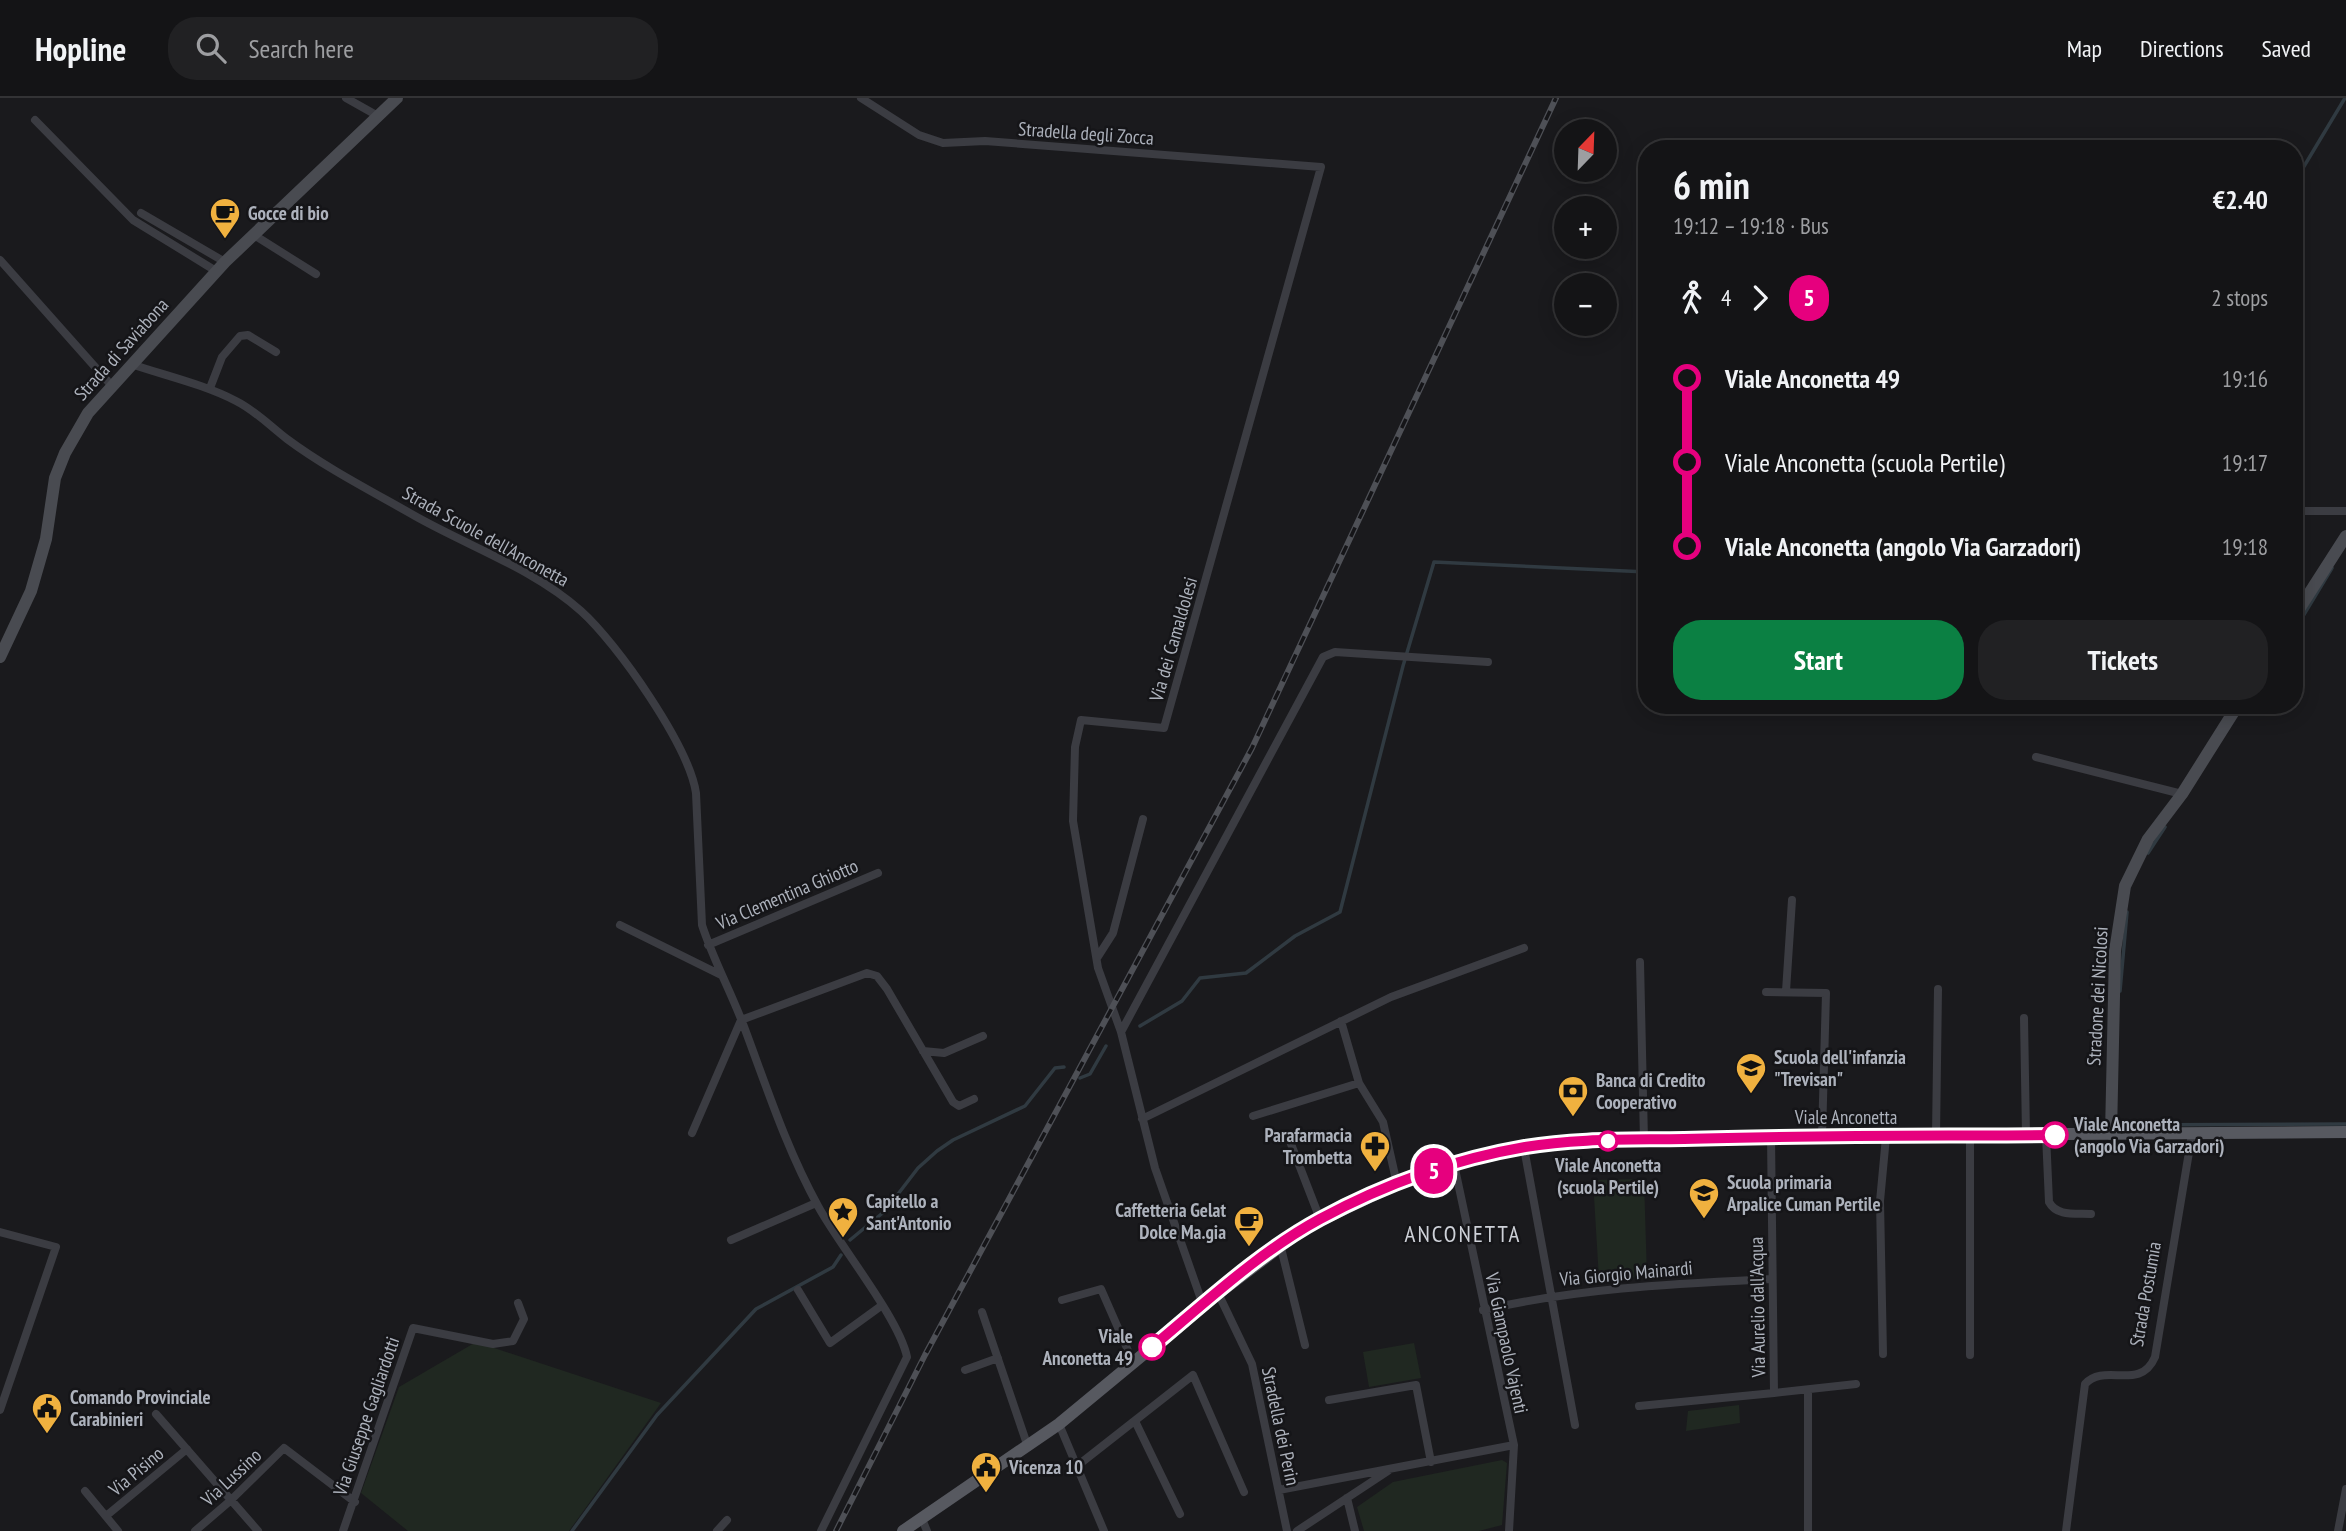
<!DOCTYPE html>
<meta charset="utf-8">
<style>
:root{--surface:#141416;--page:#212123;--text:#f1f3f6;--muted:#9d9ea1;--line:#333335;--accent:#0b8043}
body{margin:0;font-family:"PT Sans Narrow",sans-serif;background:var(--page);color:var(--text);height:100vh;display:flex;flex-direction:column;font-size:26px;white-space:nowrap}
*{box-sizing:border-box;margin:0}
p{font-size:23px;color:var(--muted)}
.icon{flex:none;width:38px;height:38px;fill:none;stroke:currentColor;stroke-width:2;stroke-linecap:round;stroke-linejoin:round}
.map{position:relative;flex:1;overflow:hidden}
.side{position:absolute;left:1638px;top:42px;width:665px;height:574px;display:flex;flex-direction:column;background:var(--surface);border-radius:28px;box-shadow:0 4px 18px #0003,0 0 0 2px var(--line)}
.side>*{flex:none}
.badge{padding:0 14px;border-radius:23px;font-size:24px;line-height:46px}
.needle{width:46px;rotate:23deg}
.fabs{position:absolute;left:1554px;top:21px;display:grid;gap:14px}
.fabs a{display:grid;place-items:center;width:63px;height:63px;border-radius:50%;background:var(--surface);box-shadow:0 4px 18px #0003,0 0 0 2px var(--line);font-size:35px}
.map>.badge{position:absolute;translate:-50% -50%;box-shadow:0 0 0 4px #fff}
.legs{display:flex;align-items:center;gap:10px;height:77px;padding:0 35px;font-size:23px}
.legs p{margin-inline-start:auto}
.summary{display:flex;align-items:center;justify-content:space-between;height:119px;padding:0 35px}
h1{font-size:38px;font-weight:700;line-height:52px}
.action{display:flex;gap:14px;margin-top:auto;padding:14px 35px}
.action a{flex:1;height:80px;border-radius:28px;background:var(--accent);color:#fff;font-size:28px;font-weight:700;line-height:80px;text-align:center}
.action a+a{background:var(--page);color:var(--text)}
ul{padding:0 35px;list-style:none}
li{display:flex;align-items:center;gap:24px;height:84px;font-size:26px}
li i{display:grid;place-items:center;width:10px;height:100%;margin:0 9px;background:currentColor}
li i::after{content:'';width:18px;height:18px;margin:-9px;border:5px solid;border-radius:50%;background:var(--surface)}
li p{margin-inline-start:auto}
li:first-child i{background:linear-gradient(#0000 50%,currentColor 0)}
li:last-child i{background:linear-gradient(currentColor 50%,#0000 0)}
header{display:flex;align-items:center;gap:42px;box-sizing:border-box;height:98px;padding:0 35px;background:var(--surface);border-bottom:2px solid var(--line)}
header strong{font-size:33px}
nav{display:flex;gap:38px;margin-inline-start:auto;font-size:24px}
.search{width:490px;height:63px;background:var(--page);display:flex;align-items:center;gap:18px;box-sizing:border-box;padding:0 24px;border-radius:28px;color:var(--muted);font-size:26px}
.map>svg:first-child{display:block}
.green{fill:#202821}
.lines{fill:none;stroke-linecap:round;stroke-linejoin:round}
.stream{stroke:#303a41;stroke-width:3.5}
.street{stroke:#3b3c42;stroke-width:8}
.secondary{stroke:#494b51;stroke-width:12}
.primary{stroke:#575960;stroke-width:12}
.rail-casing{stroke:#4e5056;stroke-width:6}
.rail{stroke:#151518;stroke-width:3.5;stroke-dasharray:10;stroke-linecap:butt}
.line-1-casing{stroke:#fff;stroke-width:16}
.line-1{stroke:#e6007e;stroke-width:10}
.stop-1-dot{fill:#fff;stroke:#e6007e;stroke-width:3.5}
.labels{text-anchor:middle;stroke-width:5;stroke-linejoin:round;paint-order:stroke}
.street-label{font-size:19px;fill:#adb2bc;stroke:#151518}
.poi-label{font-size:19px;font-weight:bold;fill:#adb2bc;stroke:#151518;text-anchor:start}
.stop-label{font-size:19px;font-weight:bold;fill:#adb2bc;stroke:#151518;text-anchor:start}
.quarter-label{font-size:23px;letter-spacing:2px;fill:#ced1d8;stroke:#151518}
</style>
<header>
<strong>Hopline</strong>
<div class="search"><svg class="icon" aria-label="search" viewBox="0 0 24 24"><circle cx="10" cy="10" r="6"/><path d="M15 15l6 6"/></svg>Search here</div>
<nav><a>Map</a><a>Directions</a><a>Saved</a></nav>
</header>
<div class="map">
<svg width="2346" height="1433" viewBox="0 0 2346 1433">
<rect width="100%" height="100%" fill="#1a1a1d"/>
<path class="green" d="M1644,1081L1647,1179L1599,1181L1593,1082Z
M476,1244L661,1305L569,1433H408L361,1395L399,1289Z
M1414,1245L1421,1280L1369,1289L1363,1254Z
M1739,1307L1740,1325L1686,1333L1688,1313Z
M1502,1362L1507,1365L1502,1427L1479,1433H1364L1357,1409L1393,1384Z"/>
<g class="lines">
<path class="stream" d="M2294,85L2345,0
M2294,533L2332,470
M2148,755L2165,729
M2120,893L2127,814
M1140,928L1182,903L1200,880L1246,875L1295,838L1340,814L1403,568L1434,464L1647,474
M1080,980L1090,976L1106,948
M2114,1027L2346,1026
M850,1142L885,1113L918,1070L937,1053L953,1042L1025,1008L1055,970L1064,969
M572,1433L657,1317L756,1211L833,1169L841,1157"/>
<path class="street" d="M346,0L378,18
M861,0L919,37L943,45L985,43L1321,69L1164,630L1081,622L1075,649L1073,723L1098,870L1121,934L1155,1070L1203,1207
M35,22L133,122L216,173
M141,115L225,164
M254,137L316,176
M0,162L112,288
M131,266C166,278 203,286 236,303C256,313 270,328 287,341C326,370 373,394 415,418C470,449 534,471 581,513C617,545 689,648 696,695L702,827C713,861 730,892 743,926C766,987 786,1050 818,1108C839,1147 899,1220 907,1259L821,1433
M210,290L222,259L240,238L248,237L276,254
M2294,413H2346
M2036,659L2182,696
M620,827L721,877
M708,847L878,775
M1097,860L1113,835L1143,721
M1640,864L1644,1042
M1786,893L1792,802
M1766,894L1826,895L1822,1038
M2024,920L2026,1037
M1341,923L1359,985
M1121,934L1323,559L1335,554L1488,564
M923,953L944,955L983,938
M1253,1018L1359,985L1383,1024L1397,1086
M1142,1021L1391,899L1524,850
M692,1035L741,922L867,875L877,878L887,891L953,1004L959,1008L974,1001
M2046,1037L2049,1104C2057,1119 2076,1115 2091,1116
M1936,1038L1938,891
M1291,1046L1320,1121
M1524,1050L1575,1327
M1454,1066L1514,1347L1509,1433
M0,1134L56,1149L0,1312
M731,1142L816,1105
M1280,1146L1305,1247
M798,1192L830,1245L881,1208
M1218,1195L1252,1266L1287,1433
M1062,1202L1101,1191L1133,1264
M1483,1212C1581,1190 1673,1186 1772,1181
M982,1214L1028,1349
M1883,1256L1880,1103L1886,1039
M1970,1257V1038
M965,1272L998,1260
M1808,1292V1433
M1774,1295L1856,1286
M1329,1302L1416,1287L1431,1364
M1639,1308L1774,1295L1771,1038
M156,1316L258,1433
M1135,1323L1180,1416
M1059,1326L1104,1433
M1077,1368L1193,1277L1244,1394
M1279,1392L1514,1347
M85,1393L118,1433
M1347,1400L1355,1433
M106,1418L187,1351
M922,1421L927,1433
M195,1433L230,1403L284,1350L355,1404
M343,1433L413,1230L493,1246L513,1243L524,1221L518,1205
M717,1433L727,1422
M1297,1433L1388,1373
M2066,1433L2085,1286C2105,1264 2140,1294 2155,1259L2192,1036
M2338,1433L2346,1391"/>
<path class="secondary" d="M2294,519L2346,438
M0,559L31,493L46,441L55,380L65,355L88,315L225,164L397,0
M2111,1036L2115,853L2125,788L2148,741L2182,696L2238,607"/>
<path class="primary" d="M903,1433L1059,1326L1203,1207L1306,1129L1397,1086L1454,1066L1524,1050L1571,1044L1771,1038L2346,1034"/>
<g class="rail-casing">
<path id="rail" d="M836,1433L925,1257L1252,650L1556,0"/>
</g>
<use href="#rail" class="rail"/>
</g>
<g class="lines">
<g class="line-1-casing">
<path id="line-1" d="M1152,1249C1205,1205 1259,1154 1320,1121C1383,1087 1455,1061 1525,1049C1577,1040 1631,1042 1684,1041C1808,1037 1931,1038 2055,1037"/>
</g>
<use href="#line-1" class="line-1"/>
</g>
<defs>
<g id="cafe-pin" transform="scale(1.575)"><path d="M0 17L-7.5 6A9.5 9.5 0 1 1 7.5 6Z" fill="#f0b13f" stroke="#151518"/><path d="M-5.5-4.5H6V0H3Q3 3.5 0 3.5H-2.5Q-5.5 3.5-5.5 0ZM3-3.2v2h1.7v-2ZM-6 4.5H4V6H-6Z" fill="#111"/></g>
<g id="school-pin" transform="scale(1.575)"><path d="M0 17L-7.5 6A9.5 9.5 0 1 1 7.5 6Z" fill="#f0b13f" stroke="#151518"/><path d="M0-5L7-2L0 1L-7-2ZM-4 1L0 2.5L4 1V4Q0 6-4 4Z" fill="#111"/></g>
<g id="bank-pin" transform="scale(1.575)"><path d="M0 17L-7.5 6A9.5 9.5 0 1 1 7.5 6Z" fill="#f0b13f" stroke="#151518"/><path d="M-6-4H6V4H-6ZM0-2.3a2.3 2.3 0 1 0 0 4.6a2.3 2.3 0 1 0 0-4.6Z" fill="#111"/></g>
<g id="pharmacy-pin" transform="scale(1.575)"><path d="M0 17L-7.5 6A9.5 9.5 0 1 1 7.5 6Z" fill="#f0b13f" stroke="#151518"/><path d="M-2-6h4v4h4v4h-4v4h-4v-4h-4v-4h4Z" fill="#111"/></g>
<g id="sight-pin" transform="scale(1.575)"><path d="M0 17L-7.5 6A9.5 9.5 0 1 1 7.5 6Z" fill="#f0b13f" stroke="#151518"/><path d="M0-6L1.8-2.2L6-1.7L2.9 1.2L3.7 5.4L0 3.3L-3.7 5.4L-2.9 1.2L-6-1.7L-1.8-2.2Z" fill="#111"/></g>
<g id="civic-pin" transform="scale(1.575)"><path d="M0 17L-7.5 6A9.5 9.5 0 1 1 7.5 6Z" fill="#f0b13f" stroke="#151518"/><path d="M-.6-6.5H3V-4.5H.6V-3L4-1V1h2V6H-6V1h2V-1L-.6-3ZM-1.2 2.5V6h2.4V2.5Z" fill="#111"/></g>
</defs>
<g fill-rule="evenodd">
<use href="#cafe-pin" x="225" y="115"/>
<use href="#school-pin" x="1751" y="970"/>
<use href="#bank-pin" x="1573" y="993"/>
<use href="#pharmacy-pin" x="1375" y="1048"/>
<use href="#school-pin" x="1704" y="1095"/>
<use href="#sight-pin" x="843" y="1114"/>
<use href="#cafe-pin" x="1249" y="1123"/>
<use href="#civic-pin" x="47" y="1310"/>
<use href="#civic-pin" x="986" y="1369"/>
</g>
<g class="stop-1-dot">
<circle cx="2055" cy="1037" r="12"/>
<circle cx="1608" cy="1043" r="9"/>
<circle cx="1152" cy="1249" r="12"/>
</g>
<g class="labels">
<g class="street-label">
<text transform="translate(1086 35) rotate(4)" y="7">Stradella degli Zocca</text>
<text transform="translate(121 251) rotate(-48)" y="7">Strada di Saviabona</text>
<text transform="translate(486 438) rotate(29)" y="7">Strada Scuole dell'Anconetta</text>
<text transform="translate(1173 541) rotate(-74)" y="7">Via dei Camaldolesi</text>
<text transform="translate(787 796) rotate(-23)" y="7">Via Clementina Ghiotto</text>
<text transform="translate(2097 898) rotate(-87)" y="7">Stradone dei Nicolosi</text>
<text x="1846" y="1026">Viale Anconetta</text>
<text transform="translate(1626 1175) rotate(-5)" y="7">Via Giorgio Mainardi</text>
<text transform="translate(2145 1196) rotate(-80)" y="7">Strada Postumia</text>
<text transform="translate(1757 1209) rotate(-91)" y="7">Via Aurelio dall'Acqua</text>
<text transform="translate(1507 1245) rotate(78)" y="7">Via Giampaolo Vajenti</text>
<text transform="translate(366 1318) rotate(-71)" y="7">Via Giuseppe Gagliardotti</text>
<text transform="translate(1281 1328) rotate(78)" y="7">Stradella dei Perin</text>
<text transform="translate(136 1373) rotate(-40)" y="7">Via Pisino</text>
<text transform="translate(231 1379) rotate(-43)" y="7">Via Lussino</text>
</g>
<g class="poi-label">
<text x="248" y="122">Gocce di bio</text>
<text x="1774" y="966">Scuola dell'infanzia<tspan x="1774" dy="22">"Trevisan"</tspan></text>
<text x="1596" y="989">Banca di Credito<tspan x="1596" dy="22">Cooperativo</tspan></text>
<text x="1352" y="1044" text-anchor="end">Parafarmacia<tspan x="1352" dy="22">Trombetta</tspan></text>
<text x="1727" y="1091">Scuola primaria<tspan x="1727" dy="22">Arpalice Cuman Pertile</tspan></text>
<text x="866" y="1110">Capitello a<tspan x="866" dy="22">Sant'Antonio</tspan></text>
<text x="1226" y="1119" text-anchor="end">Caffetteria Gelat<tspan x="1226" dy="22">Dolce Ma.gia</tspan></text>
<text x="70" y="1306">Comando Provinciale<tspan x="70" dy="22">Carabinieri</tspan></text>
<text x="1009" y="1376">Vicenza 10</text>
</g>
<g class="stop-label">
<text x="2074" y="1033">Viale Anconetta<tspan x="2074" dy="22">(angolo Via Garzadori)</tspan></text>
<text x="1608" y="1074" text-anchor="middle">Viale Anconetta<tspan x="1608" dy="22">(scuola Pertile)</tspan></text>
<text x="1133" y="1245" text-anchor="end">Viale<tspan x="1133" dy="22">Anconetta 49</tspan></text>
</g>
<g class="quarter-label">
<text x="1463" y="1144">ANCONETTA</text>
</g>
</g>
</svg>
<div class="fabs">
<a><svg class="needle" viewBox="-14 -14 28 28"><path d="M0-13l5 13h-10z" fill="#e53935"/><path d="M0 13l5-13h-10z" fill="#9d9ea1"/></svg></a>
<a>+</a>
<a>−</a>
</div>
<b class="badge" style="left:1434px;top:1073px;background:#e6007e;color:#fff">5</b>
<section class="side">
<div class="summary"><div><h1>6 min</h1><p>19:12 – 19:18 · Bus</p></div><b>€2.40</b></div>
<div class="legs"><svg class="icon" aria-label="walk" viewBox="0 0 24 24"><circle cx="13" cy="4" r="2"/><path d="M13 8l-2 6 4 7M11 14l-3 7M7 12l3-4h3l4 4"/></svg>4<svg class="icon" aria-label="forward" viewBox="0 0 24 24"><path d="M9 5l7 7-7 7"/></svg><b class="badge" style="background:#e6007e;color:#fff">5</b><p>2 stops</p></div>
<ul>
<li><i style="color:#e6007e"></i><b>Viale Anconetta 49</b><p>19:16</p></li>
<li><i style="color:#e6007e"></i><span>Viale Anconetta (scuola Pertile)</span><p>19:17</p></li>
<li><i style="color:#e6007e"></i><b>Viale Anconetta (angolo Via Garzadori)</b><p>19:18</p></li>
</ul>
<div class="action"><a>Start</a><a>Tickets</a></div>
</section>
</div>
